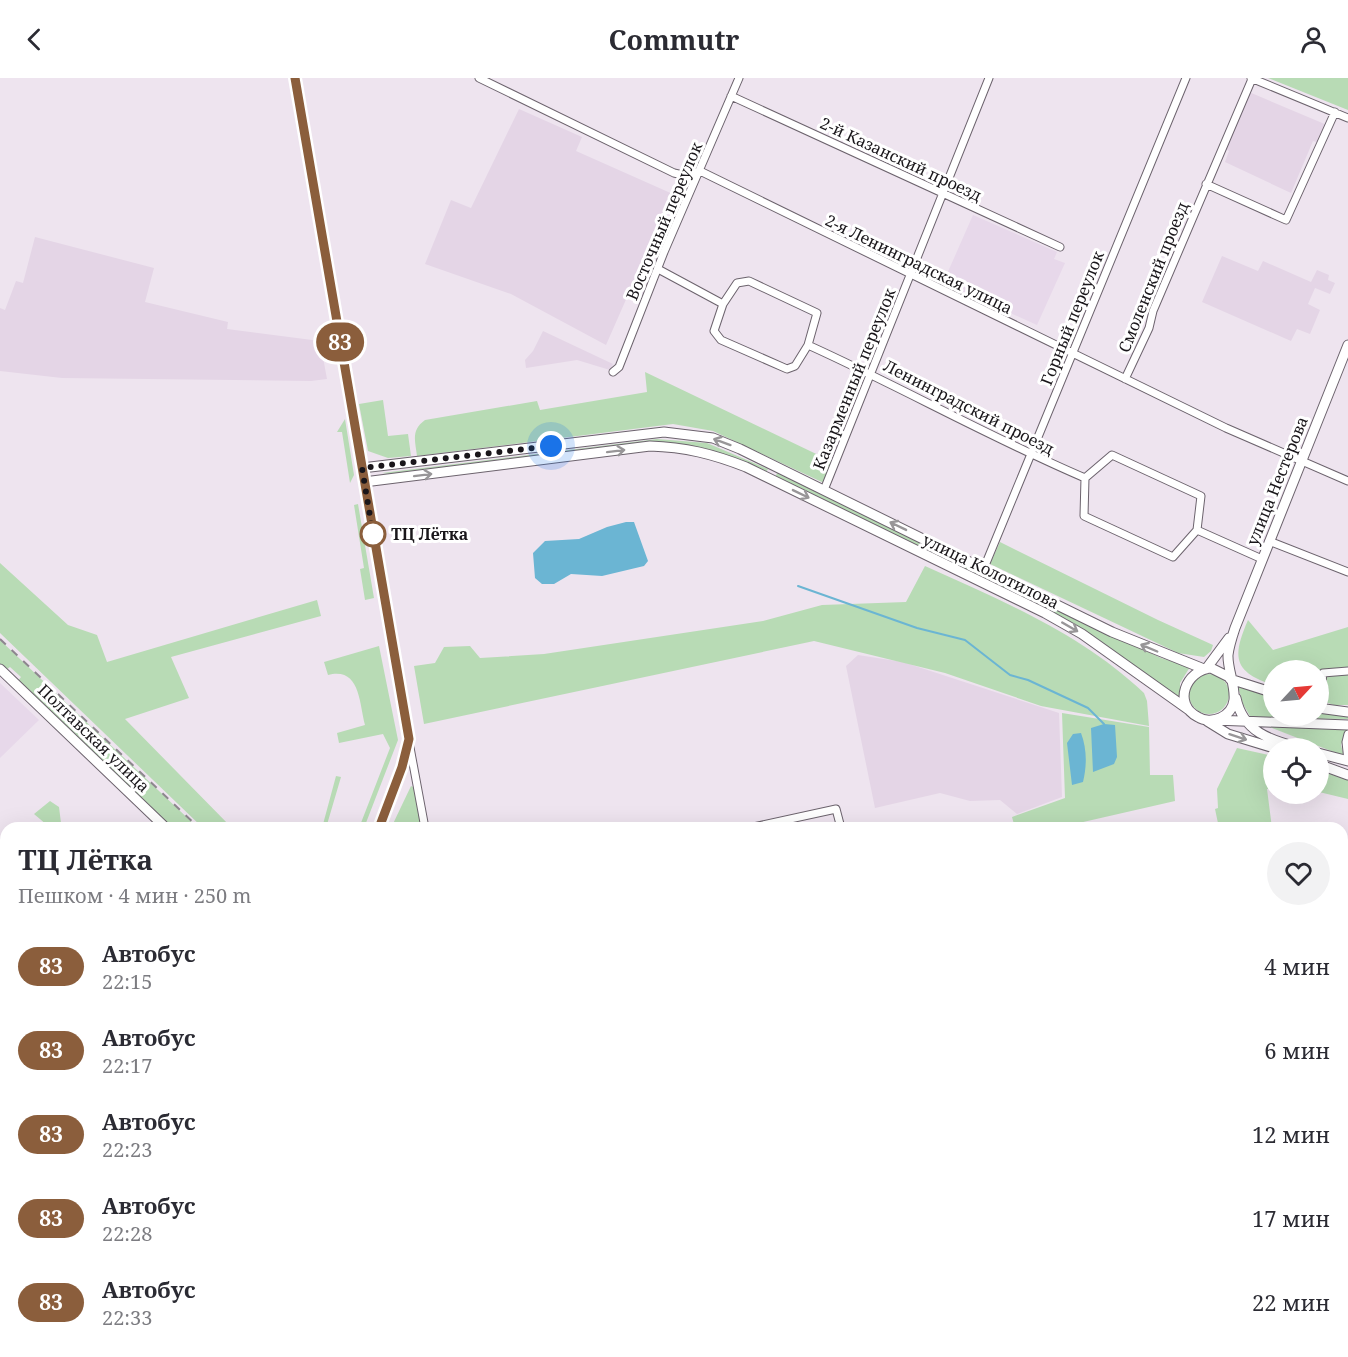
<!DOCTYPE html>
<html lang="ru">
<meta charset="utf-8">
<style>
:root{--surface:#fff;--page:#f2f2f3;--text:#2b2b33;--muted:#7c7c81}
body{margin:0;font-family:"Noto Serif",serif;background:var(--page);color:var(--text);height:100vh;display:flex;flex-direction:column;font-size:22px;white-space:nowrap}
*{box-sizing:border-box;margin:0}
p{font-size:20px;color:var(--muted)}
.icon{flex:none;width:33px;height:33px;fill:none;stroke:currentColor;stroke-width:2;stroke-linecap:round;stroke-linejoin:round}
.map{position:relative;flex:1;overflow:hidden}
.drawer{position:absolute;left:0px;top:744px;width:1348px;height:536px;display:flex;flex-direction:column;background:var(--surface);border-radius:18px 18px 0 0;box-shadow:0 6px 24px #0002}
.drawer>*{flex:none}
.badge{padding:0 12px;border-radius:20px;font-size:21px;line-height:39px}
.needle{width:39px;rotate:64deg}
.controls{position:absolute;left:1263px;top:582px;display:grid;gap:12px}
.controls a{display:grid;place-items:center;width:66px;height:66px;border-radius:50%;background:var(--surface);box-shadow:0 6px 24px #0002;font-size:30px}
.you{position:absolute;width:30px;height:30px;margin:-15px;border:4px solid #fff;border-radius:50%;background:#1a73e8;box-shadow:0 0 0 9px #1a73e833}
.map>.badge{position:absolute;translate:-50% -50%;box-shadow:0 0 0 3px #fff}
.round{display:grid;place-items:center;flex:none;width:63px;height:63px;border-radius:32px;background:var(--page)}
.head{display:flex;align-items:center;justify-content:space-between;height:102px;padding:0 18px}
h1{font-size:28px;font-weight:700;line-height:45px}
ul{padding:0;list-style:none}
li{display:flex;align-items:center;gap:18px;height:84px;padding:0 18px}
li div{flex:1}
li b{display:block;font-size:22px}
li em{font-style:normal}
li .badge{min-width:66px;font-weight:700;text-align:center}
header{display:flex;justify-content:space-between;align-items:center;height:78px;padding:0 18px;background:var(--surface);font-size:27px;font-weight:700}
.map>svg:first-child{display:block}
.built{fill:#e4d5e6}
.education{fill:#e7d8ea}
.medical{fill:#f1d7d0}
.green{fill:#b8dbb5}
.water{fill:#6bb5d3}
.lines{fill:none;stroke-linecap:round;stroke-linejoin:round}
.stream{stroke:#6bb5d3;stroke-width:2}
.street-casing{stroke:#6c636d;stroke-width:9}
.secondary-casing{stroke:#6c636d;stroke-width:11}
.street{stroke:#fff;stroke-width:7}
.secondary{stroke:#fff;stroke-width:9}
.rail{stroke:#8d868e;stroke-width:2;stroke-dasharray:8 8;stroke-linecap:butt}
.oneway{stroke:#989698}
.line-casing{stroke:#fff;stroke-width:14}
.line{stroke:#8b5e3c;stroke-width:9}
.walk{stroke:#19161a;stroke-width:6;stroke-dasharray:0 10.8}
.stop-dot{fill:#fff;stroke:#8b5e3c;stroke-width:3}
.labels{text-anchor:middle;stroke-width:6;stroke-linejoin:round;paint-order:stroke}
.street-label{font-size:16px;fill:#19161a;stroke:#fff}
.stop-label{font-size:16px;font-weight:bold;fill:#19161a;stroke:#fff;text-anchor:start}
</style>
<header><svg class="icon" aria-label="back" viewBox="0 0 24 24"><path d="M15 5l-7 7 7 7"/></svg>Commutr<svg class="icon" aria-label="person" viewBox="0 0 24 24"><circle cx="12" cy="8" r="4"/><path d="M4 21q1-7 8-7t8 7"/></svg></header>
<div class="map">
<svg width="1348" height="1279" viewBox="0 0 1348 1279">
<rect width="100%" height="100%" fill="#eee4ef"/>
<path class="built" d="M1249,14L1327,47L1320,65L1313,63L1291,115L1225,84L1229,73L1226,71Z
M519,31L582,59L576,73L675,117L644,192H639L606,267L511,216L425,186L451,122L471,130Z
M35,159L154,190L145,224L228,244L227,251L320,263L327,301L311,303L62,300L0,293V230L5,232L16,203L23,205Z
M1222,178L1258,193L1263,183L1311,204L1317,192L1329,197L1328,202L1335,205L1330,216L1315,210L1308,226L1320,232L1310,256L1297,251L1291,263L1202,224Z
M543,253L613,286L610,292L577,282L526,290L525,282L533,273Z
M858,577L903,584L1059,635L1062,719L1017,736L1000,722L970,723L940,715L875,730L846,588Z
M1343,925L1348,926V1279H1010V1274H1342Z
M6,1258V1274H116L120,1279H0V1265Z
M769,1274H881L882,1279H771Z"/>
<path class="education" d="M973,137L1057,174L1054,181L1065,185L1037,247L943,205Z
M0,605L39,642L0,680Z
M346,1274H409L411,1279H346Z"/>
<path class="medical" d="M0,1143L6,1148V1184L0,1190Z
M0,1193L6,1199V1250L0,1256Z"/>
<path class="green" d="M1268,0H1348V32Z
M645,294L833,384L824,405L713,353L673,346L417,378C415,362 411,352 425,342L537,323L540,332L647,314Z
M383,322L388,358L408,356L411,378L388,380L368,373L359,326Z
M345,341L354,397L350,405L342,354H337Z
M657,361L707,365L768,391L765,396L676,366L395,397L382,395Z
M777,395L1061,533L1161,580L1190,589L1180,605V620L1082,551L775,400Z
M358,426L374,520L365,522L360,491L364,490L354,427Z
M1000,464L1158,542L1213,567L1211,573L1204,579L1178,575L990,486Z
M0,485L68,547L97,557L107,584L317,522L321,538L171,579L189,620L125,641L232,750H203L0,555Z
M925,488C1002,523 1081,555 1144,615L1147,623L1149,648L1041,628L945,595L814,563L424,646L414,588L435,585L444,569L470,568L480,580L544,576L763,543L822,527L906,524Z
M1248,542L1273,572L1348,549V627H1334L1319,622L1318,592H1274L1273,607C1233,594 1232,579 1248,542Z
M0,562L198,750H172L18,603L21,599L10,589L6,592L0,586Z
M379,568L398,662L364,750H359L390,670L383,656L339,665L337,655L365,647C359,624 360,589 328,597L324,584Z
M1189 616a20 20 0 1 1 40 0a20 20 0 1 1-40 0Z
M1237,605L1273,619L1274,638H1318L1319,634L1348,636V641L1251,640L1243,626Z
M1062,635L1149,649L1150,697H1173L1175,723L1057,750H1015L1012,739L1065,720Z
M1267,648L1347,651L1341,667L1344,678Z
M1237,670L1273,678V711H1267L1272,750H1219L1215,731L1218,730L1217,711Z
M1318,692L1348,702V721L1319,714Z
M336,698L341,699L326,750H322Z
M411,708L415,710L422,750H391Z
M50,723L59,729L61,745L58,749L47,747L34,736Z
M427,1274H522L507,1279H431Z
M629,1274H712L713,1279H631Z
M714,1274H769L770,1279H715Z"/>
<path class="water" d="M626,444H634L648,483L644,488L602,498L571,496L554,506H542L535,500L533,475L545,463L579,461L607,449Z
M1104,646L1115,647L1117,679L1114,686L1093,694L1091,650Z
M1081,655C1087,671 1087,687 1083,704L1072,707L1067,665L1073,656Z"/>
<g class="lines">
<path class="stream" d="M798,508L917,550L965,562L1010,597L1028,602L1088,630L1104,646"/>
<g class="street-casing">
<path id="street" d="M479,0L674,95L683,97L700,93L1226,350L1348,403
M1251,0L1348,40
M731,18L1060,169
M1206,106L1286,142L1335,34
M658,191L723,226L737,205L749,203L817,235L808,267C901,309 991,360 1085,400L1112,377L1201,418L1197,452L1262,481
M723,226L714,253L721,262L787,291L795,288L808,267
M613,294L619,289L664,174L739,0
M1125,301L1149,250L1153,233L1252,1
M1085,400L1084,438L1173,479L1197,452
M824,412L989,0
M1269,463L1348,494
M984,490L1186,0
M1319,630L1323,595L1348,593
M409,664L425,750
M1348,683L1346,664L1348,656
M749,750L836,731L841,750
M1342,1038L1348,1037
M0,1122L6,1128
M0,1261L6,1255
M118,1274L123,1279
M626,1274L627,1279
M663,1274L665,1279
M736,1274L737,1279
M1012,1274V1279"/>
</g>
<g class="secondary-casing">
<path id="secondary" d="M295,0L409,661L402,689L379,750
M362,390L664,354L713,360L740,371L1112,554L1204,591
M364,404L650,368C685,369 713,376 746,389L1045,535L1082,556L1189,632
M0,591L166,750
M1206,591L1229,560
M1229,599L1211,590C1186,592 1172,626 1198,639C1204,643 1213,643 1220,640C1247,628 1227,598 1228,577C1229,568 1232,559 1235,550L1348,267
M1230,601L1274,615
M1236,620C1243,654 1270,662 1300,670
M1318,630L1348,634
M1215,642L1348,647
M1207,643L1228,656L1274,670
M1318,675L1348,683
M1318,686L1348,697
M269,1279L270,1274"/>
</g>
<use href="#street" class="street"/>
<use href="#secondary" class="secondary"/>
<path class="rail" d="M0,561L199,750
M464,1274L465,1279"/>
</g>
<defs><path id="oneway-shaft" d="M-6 0H5M1.5-3L5.5 0L1.5 3" fill="none" stroke-width="1.6" stroke-linecap="round" stroke-linejoin="round" transform="scale(1.5)"/></defs>
<g class="oneway">
<use href="#oneway-shaft" transform="translate(722 364) rotate(-160)"/>
<use href="#oneway-shaft" transform="translate(616 373) rotate(-7)"/>
<use href="#oneway-shaft" transform="translate(423 397) rotate(-7)"/>
<use href="#oneway-shaft" transform="translate(801 416) rotate(26)"/>
<use href="#oneway-shaft" transform="translate(898 448) rotate(-154)"/>
<use href="#oneway-shaft" transform="translate(1070 549) rotate(30)"/>
<use href="#oneway-shaft" transform="translate(1149 570) rotate(-157)"/>
<use href="#oneway-shaft" transform="translate(1238 659) rotate(18)"/>
</g>
<g class="lines">
<g class="line-casing">
<path id="line" d="M295,0L409,661L402,689L379,750"/>
</g>
<use href="#line" class="line"/>
<path class="walk" d="M373,456L362,390L551,368"/>
</g>
<circle class="stop-dot" cx="373" cy="456" r="12"/>
<g class="labels">
<g class="street-label">
<text transform="translate(901 81) rotate(25)" y="6">2-й Казанский проезд</text>
<text transform="translate(664 143) rotate(-67)" y="6">Восточный переулок</text>
<text transform="translate(919 186) rotate(26)" y="6">2-я Ленинградская улица</text>
<text transform="translate(1153 199) rotate(-68)" y="6">Смоленский проезд</text>
<text transform="translate(1072 240) rotate(-68)" y="6">Горный переулок</text>
<text transform="translate(854 301) rotate(-68)" y="6">Казарменный переулок</text>
<text transform="translate(969 329) rotate(27)" y="6">Ленинградский проезд</text>
<text transform="translate(1277 403) rotate(-68)" y="6">улица Нестерова</text>
<text transform="translate(991 493) rotate(26)" y="6">улица Колотилова</text>
<text transform="translate(94 660) rotate(44)" y="6">Полтавская улица</text>
</g>
<g class="stop-label">
<text x="391" y="462">ТЦ Лётка</text>
</g>
</g>
</svg>
<div class="controls">
<a><svg class="needle" viewBox="-14 -14 28 28"><path d="M0-13l5 13h-10z" fill="#e53935"/><path d="M0 13l5-13h-10z" fill="#7c7c81"/></svg></a>
<a><svg class="icon" aria-label="locate" viewBox="0 0 24 24"><circle cx="12" cy="12" r="6"/><path d="M12 2v4M12 18v4M2 12h4M18 12h4"/></svg></a>
</div>
<div class="you" style="left:551px;top:368px"></div>
<b class="badge" style="left:340px;top:264px;background:#8b5e3c;color:#fff">83</b>
<section class="drawer">
<div class="head"><div><h1>ТЦ Лётка</h1><p>Пешком · 4 мин · 250 m</p></div><a class="round"><svg class="icon" aria-label="heart" viewBox="0 0 24 24"><path d="M12 20l-8-8c-3-5 5-10 8-4 3-6 11-1 8 4z"/></svg></a></div>
<ul>
<li><span class="badge" style="background:#8b5e3c;color:#fff">83</span><div><b>Автобус</b><p>22:15</p></div><em>4 мин</em></li>
<li><span class="badge" style="background:#8b5e3c;color:#fff">83</span><div><b>Автобус</b><p>22:17</p></div><em>6 мин</em></li>
<li><span class="badge" style="background:#8b5e3c;color:#fff">83</span><div><b>Автобус</b><p>22:23</p></div><em>12 мин</em></li>
<li><span class="badge" style="background:#8b5e3c;color:#fff">83</span><div><b>Автобус</b><p>22:28</p></div><em>17 мин</em></li>
<li><span class="badge" style="background:#8b5e3c;color:#fff">83</span><div><b>Автобус</b><p>22:33</p></div><em>22 мин</em></li>
</ul>
</section>
</div>
